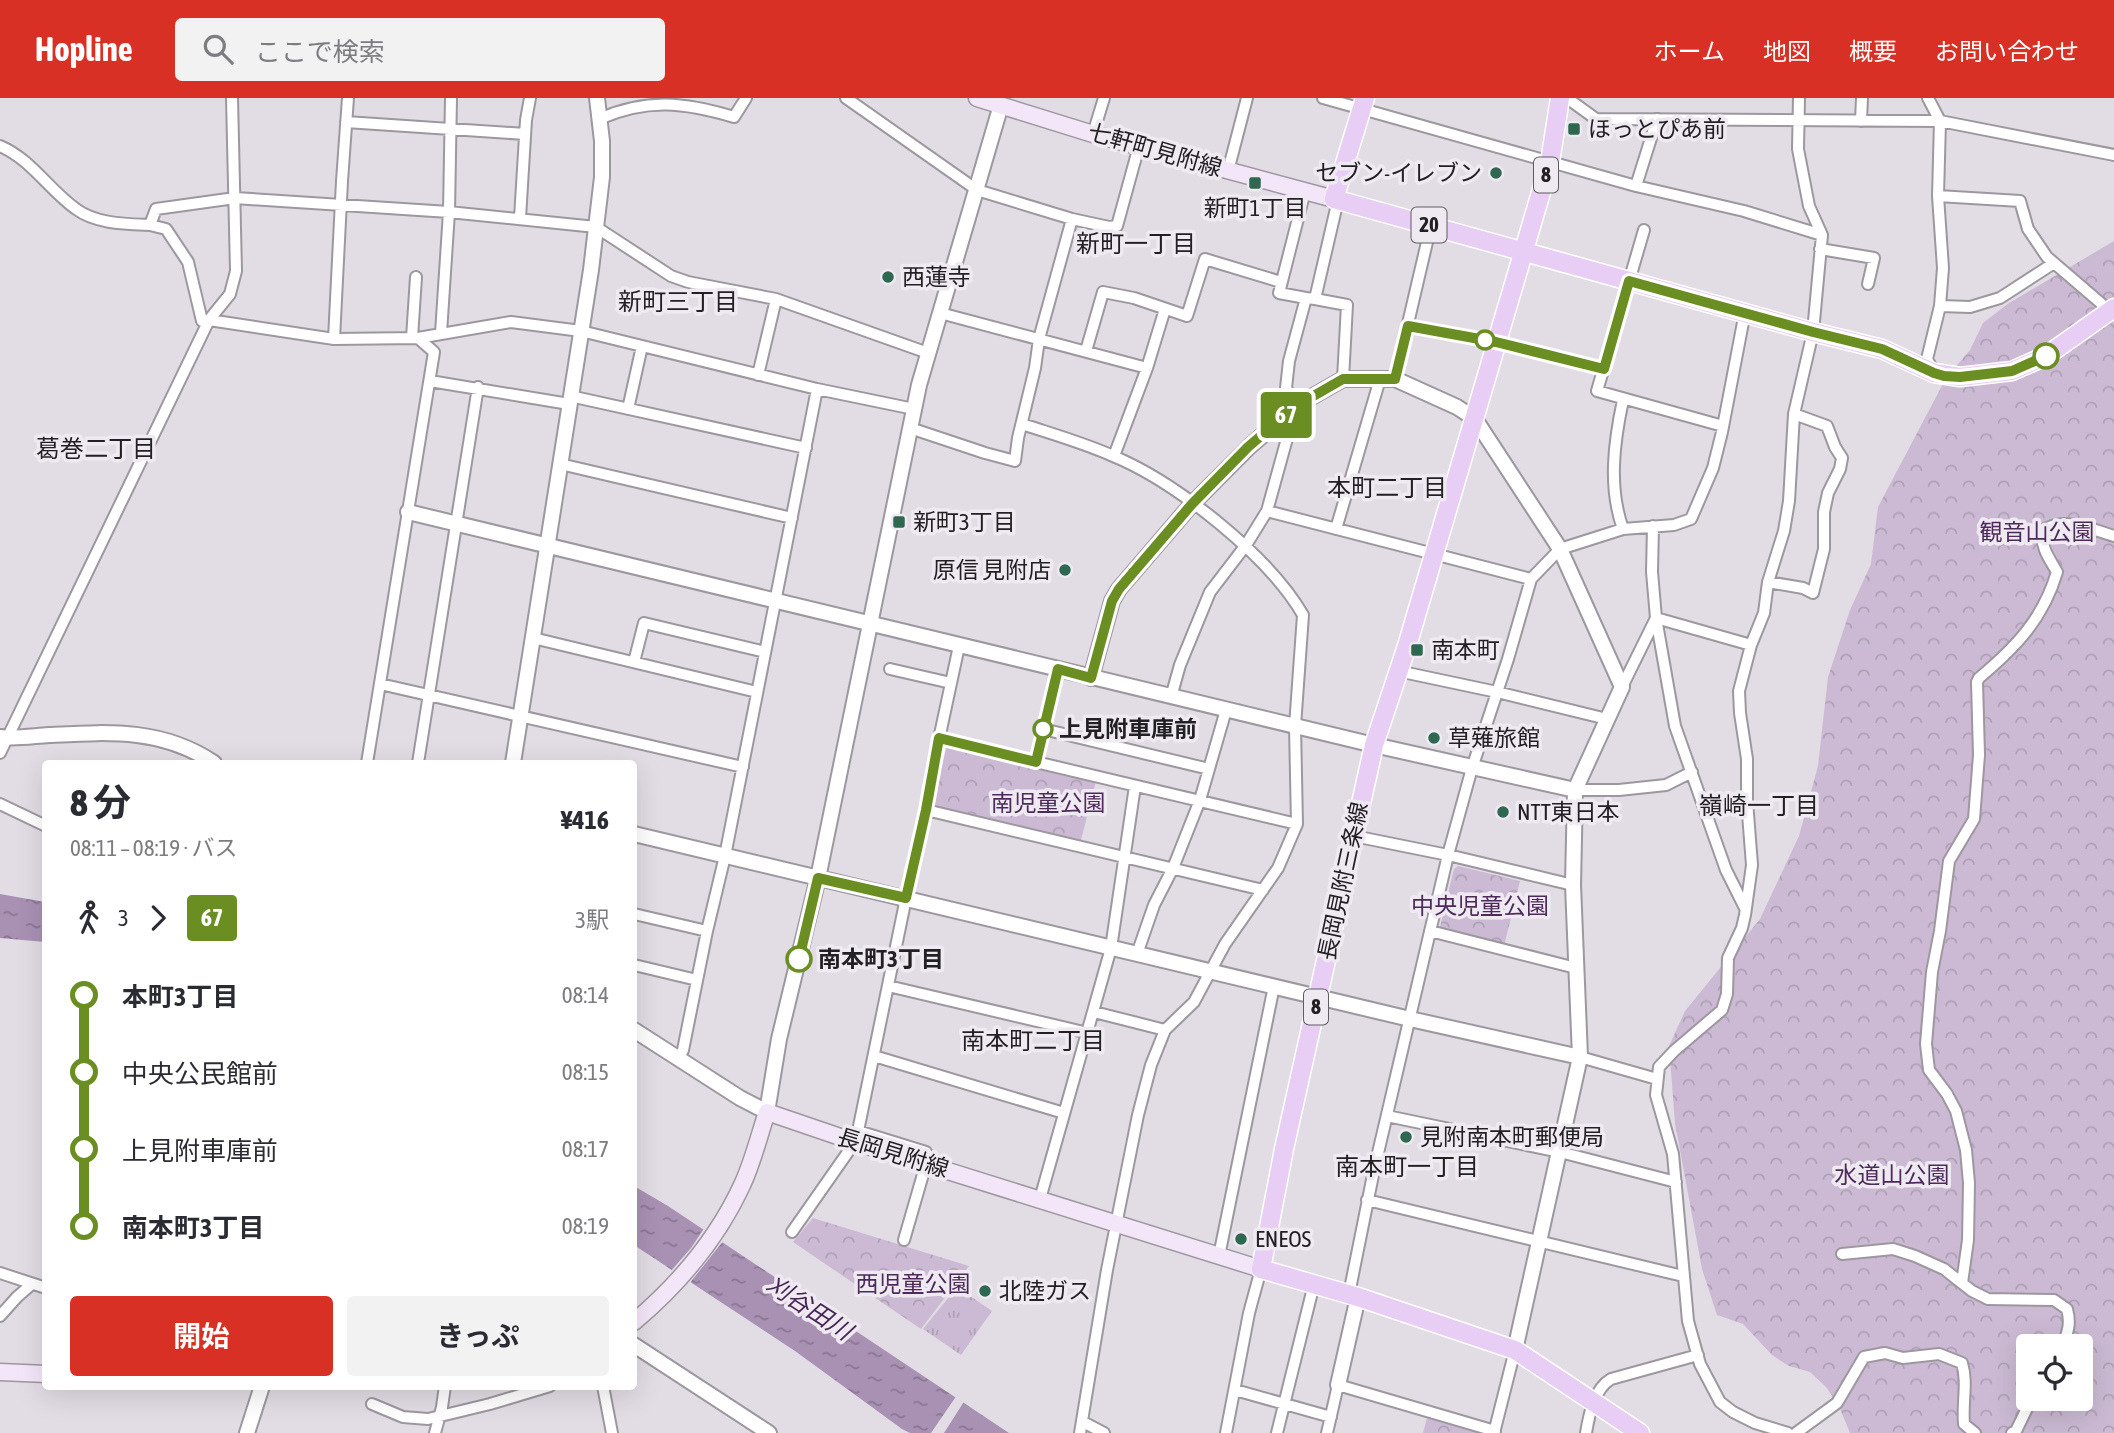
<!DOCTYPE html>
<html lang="ja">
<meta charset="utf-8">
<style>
:root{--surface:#fff;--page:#f2f2f3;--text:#2b2b33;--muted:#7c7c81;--accent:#d93025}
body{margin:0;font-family:"Asap Condensed","Noto Sans JP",sans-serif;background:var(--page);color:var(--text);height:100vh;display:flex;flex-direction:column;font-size:26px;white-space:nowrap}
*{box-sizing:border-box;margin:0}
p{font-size:23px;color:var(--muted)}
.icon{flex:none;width:38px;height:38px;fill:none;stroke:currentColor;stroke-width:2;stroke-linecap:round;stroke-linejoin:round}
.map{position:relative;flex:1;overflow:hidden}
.panel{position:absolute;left:42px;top:662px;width:595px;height:630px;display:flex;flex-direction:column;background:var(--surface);border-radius:7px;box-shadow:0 7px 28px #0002}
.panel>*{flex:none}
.badge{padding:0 14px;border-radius:5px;font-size:24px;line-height:46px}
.controls{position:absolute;left:2016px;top:1236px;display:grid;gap:14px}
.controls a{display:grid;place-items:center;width:77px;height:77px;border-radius:7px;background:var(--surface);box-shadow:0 7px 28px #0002;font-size:35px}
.map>.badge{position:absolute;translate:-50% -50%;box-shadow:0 0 0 4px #fff}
.legs{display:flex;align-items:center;gap:10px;height:77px;padding:0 28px;font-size:23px}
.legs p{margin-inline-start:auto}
.headline{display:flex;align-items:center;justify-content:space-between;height:119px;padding:0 28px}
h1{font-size:38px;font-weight:700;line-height:52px}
.action{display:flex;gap:14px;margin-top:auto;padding:14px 28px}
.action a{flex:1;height:80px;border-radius:7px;background:var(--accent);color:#fff;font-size:28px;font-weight:700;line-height:80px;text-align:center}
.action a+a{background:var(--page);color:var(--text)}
ul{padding:0 28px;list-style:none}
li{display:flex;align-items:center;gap:24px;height:77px;font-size:26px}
li i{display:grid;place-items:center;width:10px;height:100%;margin:0 9px;background:currentColor}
li i::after{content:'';width:18px;height:18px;margin:-9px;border:5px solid;border-radius:50%;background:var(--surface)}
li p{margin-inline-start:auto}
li:first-child i{background:linear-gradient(#0000 50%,currentColor 0)}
li:last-child i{background:linear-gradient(currentColor 50%,#0000 0)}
header{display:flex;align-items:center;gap:42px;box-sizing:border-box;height:98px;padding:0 35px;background:var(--accent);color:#fff}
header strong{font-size:33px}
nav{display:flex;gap:38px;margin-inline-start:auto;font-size:24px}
.search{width:490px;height:63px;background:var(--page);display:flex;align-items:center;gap:18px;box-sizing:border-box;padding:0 24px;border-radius:7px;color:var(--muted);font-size:26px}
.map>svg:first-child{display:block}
.grass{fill:url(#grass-tufts)}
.forest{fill:url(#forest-crowns);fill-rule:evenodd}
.water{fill:url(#water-ripples)}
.pier{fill:#e2dce5}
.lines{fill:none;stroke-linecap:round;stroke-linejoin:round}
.minor-casing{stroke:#9d979f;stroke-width:14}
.tertiary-casing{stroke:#9d979f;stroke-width:18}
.secondary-casing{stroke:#9d979f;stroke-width:19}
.primary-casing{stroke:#fff;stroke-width:21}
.minor{stroke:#fff;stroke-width:10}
.tertiary{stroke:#fff;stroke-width:14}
.secondary{stroke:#f3e6f9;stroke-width:16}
.primary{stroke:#e8cdf4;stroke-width:18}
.line-1-casing{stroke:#fff;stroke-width:16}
.line-1{stroke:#6b8e23;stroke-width:10}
.poi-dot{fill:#2e6851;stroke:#efe9f2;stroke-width:2.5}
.stop-1-dot{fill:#fff;stroke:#6b8e23;stroke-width:3.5}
.labels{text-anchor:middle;stroke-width:7;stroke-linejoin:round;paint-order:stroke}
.shield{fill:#efe9f2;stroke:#605c61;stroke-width:2}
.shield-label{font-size:21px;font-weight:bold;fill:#222023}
.poi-label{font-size:23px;fill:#222023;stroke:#efe9f2;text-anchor:start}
.street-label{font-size:23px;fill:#222023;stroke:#efe9f2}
.park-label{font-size:23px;fill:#4c2a59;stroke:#efe9f2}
.stop-label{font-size:23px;font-weight:bold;fill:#222023;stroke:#efe9f2;text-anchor:start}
.neighbourhood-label{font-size:24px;fill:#222023;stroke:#efe9f2}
.water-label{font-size:24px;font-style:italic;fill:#472554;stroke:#efe9f2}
</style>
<header>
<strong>Hopline</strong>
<div class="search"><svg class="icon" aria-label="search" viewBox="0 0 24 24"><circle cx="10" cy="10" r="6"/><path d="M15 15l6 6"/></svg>ここで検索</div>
<nav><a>ホーム</a><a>地図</a><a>概要</a><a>お問い合わせ</a></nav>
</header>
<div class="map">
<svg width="2114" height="1335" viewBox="0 0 2114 1335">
<defs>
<pattern id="grass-tufts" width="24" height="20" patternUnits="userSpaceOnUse" patternTransform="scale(1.75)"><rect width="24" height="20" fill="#ccbad4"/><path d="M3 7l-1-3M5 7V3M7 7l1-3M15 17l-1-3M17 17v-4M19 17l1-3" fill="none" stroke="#afa0b6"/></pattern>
<pattern id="forest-crowns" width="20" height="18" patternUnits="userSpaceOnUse" patternTransform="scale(1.75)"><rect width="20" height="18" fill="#ccbad4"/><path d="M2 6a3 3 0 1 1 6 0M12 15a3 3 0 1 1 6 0" fill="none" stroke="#afa0b6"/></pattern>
<pattern id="water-ripples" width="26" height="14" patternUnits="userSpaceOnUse" patternTransform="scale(1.75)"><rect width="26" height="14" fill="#a991b4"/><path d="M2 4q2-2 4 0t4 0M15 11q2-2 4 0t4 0" fill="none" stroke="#897692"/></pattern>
</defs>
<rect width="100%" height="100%" fill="#e2dce5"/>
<path class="grass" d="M957,1189L992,1213L961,1257L923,1231Z"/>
<path class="forest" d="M2114,143V1335H1850L1839,1308L1826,1289L1810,1274L1789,1268L1772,1257L1743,1226L1717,1217L1702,1171L1675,1025L1669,948L1685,913L1760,821L1799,738L1818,668L1828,579L1850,512L1871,466L1878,409L1946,280L1970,252L1983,225L2009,205ZM2028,1248H2081V1300H2028Z
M947,647L1096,683L1081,742L1075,745L932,710Z
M1458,768L1520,783L1504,848L1443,833L1440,829L1454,771Z
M813,1120L969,1168L921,1231L793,1144Z
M1427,1320L1481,1335H1423Z"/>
<path class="water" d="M0,796L45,804V844L0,840Z
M634,1088L668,1108L1009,1335H910L902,1331L795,1253L634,1147Z"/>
<path class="pier" d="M705,1129L724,1142L689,1186L670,1174L691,1150Z
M957,1297L965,1302L944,1335H931Z"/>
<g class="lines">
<g class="minor-casing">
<path id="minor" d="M846,0L977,92L1072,121L1109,129L1117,128L1139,48
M1323,0L1636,88L1744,113L1822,137
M1567,0L1596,21L1940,23L2114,57
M1928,0L1940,23L1938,98L1943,170L1940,208L1927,261L1934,274
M599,21C647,0 684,4 734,19L746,0
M1861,23L1862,0
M346,24L525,36
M1093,36L1104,0
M0,48C31,61 49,92 76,111C96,126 126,126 150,127L156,111L235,100L449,114L596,129L671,178L688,184L776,201L928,255
M1228,73L1247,0
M1636,88L1657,21
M1305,93L1279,195L1306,200
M1938,98L2020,103L2028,131L2047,159L2110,213
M520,120L526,22L530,0
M150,127L166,131L188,164L202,223
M1644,132L1597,293L1723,328
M1820,151L1874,160L1868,186
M1315,201L1347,207L1343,281
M1940,208L1970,209L2000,200L2054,165
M940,215L1147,270
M209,222L334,241L418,240L511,224L581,233L817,291L914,311
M1408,228L1496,244L1604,271
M441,235L449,114L451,0
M412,240L416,179
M334,241L342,83L348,0
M1086,253L1103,194L1134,200L1187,218L1205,161L1281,184
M758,277L776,201
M1395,281L1431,127
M430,283L569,306
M570,298L806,350
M628,311L642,248
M1022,326C1052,336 1084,345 1113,358C1176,384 1269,458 1303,517L1295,628L1297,726L1278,770L1225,846L1194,904L1165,932L1151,967L1138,1017L1107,1172L1080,1335
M910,330L985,355L1015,363L1018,340L1035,270L1039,241L1072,121
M1114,358L1147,270L1165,211
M560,366L792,420
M1267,413L1531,481
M1336,431L1380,281
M1623,431C1608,389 1614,344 1623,302
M1768,484L1803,490L1813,495L1824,451V414L1828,395L1840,371L1842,360L1835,349L1827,328L1794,316
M533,540L757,594
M959,548L939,641L1297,726
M634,564L644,525L765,554
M890,571L951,585
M1398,573L1497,594L1607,621
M380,586L743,669
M1622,589L1656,520L1652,474L1653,428
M1171,599L1180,567L1210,494L1246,447L1267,413L1296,308L1286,290L1289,263L1306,200L1315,201L1338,102
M1043,631L1209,671
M0,655L209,222L230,196L236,173L232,0
M1036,664L1058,571
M367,665L434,254L418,240
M418,665L478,289
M1575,692H1619L1666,687L1692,674
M0,706L46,728
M926,712L1263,792
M1354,738L1448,757L1573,787
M1745,810L1726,772L1675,628L1656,520L1751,547
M634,816L707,833
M1430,833L1576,870
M1137,856L1154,807L1173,770L1200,702L1226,612
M634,867L697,882
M888,888L1088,935
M1094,914L1165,932
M874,958L1064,1015
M1580,959L1657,981
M679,960L683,952L707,833L725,758L817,291
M1387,1018L1560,1054L1676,1084
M1040,1101L1111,850L1135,688
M1367,1102L1683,1178
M792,1134L848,1054
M904,1142L928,1059L926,1054L858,1033L906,800L926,712L939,641
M1842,1156L1893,1151L1915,1158L1944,1171L1972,1193L1988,1201L2054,1202L2067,1211C2071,1225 2068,1235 2062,1248
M1219,1158L1274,888
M0,1175L46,1190
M1962,1185L1968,1142L1969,1085L1966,1052L1956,1013L1947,996L1929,972L1926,946L1932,874L1940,833L1949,763L1974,721L1979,657L1977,584L1979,580C2016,549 2043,521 2057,474C2049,460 2041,450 2042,433C2064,418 2091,431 2114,438
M1349,1196L1374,1072L1448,757L1472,670L1508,561L1531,481L1560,451L1623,431L1674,427L1691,421L1713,370L1722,334L1745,214
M0,1218L17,1199L32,1186
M603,1288L612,1335
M1235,1292L1331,1319
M372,1306L403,1319L428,1321L490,1306L550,1288
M1083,1324L1104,1335
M435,1335L442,1309L445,1288
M1226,1335L1249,1215L1261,1171
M1277,1335L1314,1186
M1327,1335L1338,1287L1495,1333
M1494,1335L1515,1252
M1586,1335C1589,1317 1594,1291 1611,1281L1698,1257
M1788,1335L1755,1325L1733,1314L1720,1304L1700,1266L1688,1223L1673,1056L1656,997L1659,969L1674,953L1722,912L1727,896L1728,860L1742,830L1745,817L1752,767L1747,703V661L1740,615L1739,593L1751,547L1764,515L1768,484L1784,433L1789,403L1794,316L1813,234L1822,137L1809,108L1798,51L1799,0
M1796,1335L1837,1305L1864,1259L1885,1255L1903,1260L1939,1256L1962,1265C1968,1285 1962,1304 1964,1326L1975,1335
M2012,1335L2016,1333L2032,1300"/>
</g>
<g class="tertiary-casing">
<path id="tertiary" d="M408,414L1374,647L1575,692
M1091,580L1112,503L1119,491L1192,406L1249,349L1296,308L1343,281H1395L1457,309L1475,321L1560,451L1622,589L1575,692L1573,787L1580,959L1515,1252
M0,639C16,641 33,638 49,637C109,634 162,630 214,665
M513,665L591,172L602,79V43L597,0
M634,736L1410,921L1580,959
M634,932L740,1000L767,1014L779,941L818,780L919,287L1001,7
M634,1247L769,1335
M1338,1287L1358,1199
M247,1335L262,1288"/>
</g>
<g class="secondary-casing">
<path id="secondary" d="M977,0L1093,36L1334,101
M634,1224C679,1186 718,1140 743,1085C753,1063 759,1038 767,1014L852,1043L1261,1171
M0,1274L46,1276"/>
</g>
<g class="primary-casing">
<path id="primary" d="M1365,0L1334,101L1813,234L1882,251L1934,275L1960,279L2012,273L2046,258L2114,210
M1560,0L1550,64L1407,548L1374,647L1284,1051L1261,1171L1358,1199L1515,1252L1640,1335"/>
</g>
<use href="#minor" class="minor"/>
<use href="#tertiary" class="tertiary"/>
<use href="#secondary" class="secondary"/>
<use href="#primary" class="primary"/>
</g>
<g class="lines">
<g class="line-1-casing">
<path id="line-1" d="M799,861L818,780L906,800L926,712L939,640L1036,664L1058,571L1091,580L1112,503L1119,491L1192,406L1248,349L1296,308L1343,281H1395L1408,228L1496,244L1604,271L1629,183L1813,234L1882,251L1934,275L1944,278L1960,279L2012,273L2046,258"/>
</g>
<use href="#line-1" class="line-1"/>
</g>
<g class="poi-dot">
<rect x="1567" y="24" width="14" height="14" rx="3.5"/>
<circle cx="1496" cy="75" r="7"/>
<rect x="1248" y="78" width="14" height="14" rx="3.5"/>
<circle cx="888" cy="179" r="7"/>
<rect x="892" y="417" width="14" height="14" rx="3.5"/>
<circle cx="1065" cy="472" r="7"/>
<rect x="1410" y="545" width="14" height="14" rx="3.5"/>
<circle cx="1434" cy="640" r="7"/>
<circle cx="1503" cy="714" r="7"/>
<circle cx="1406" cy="1039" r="7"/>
<circle cx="1241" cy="1141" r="7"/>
<circle cx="985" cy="1193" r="7"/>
</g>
<g class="stop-1-dot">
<circle cx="1485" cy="242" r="9"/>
<circle cx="2046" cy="258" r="12"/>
<circle cx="1043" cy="631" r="9"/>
<circle cx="799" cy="861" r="12"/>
</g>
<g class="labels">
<g class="shield">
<rect x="1534" y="59.5" width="24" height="35" rx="5"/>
<rect x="1411.5" y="109.5" width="35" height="35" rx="5"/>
<rect x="1304" y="891.5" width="24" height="35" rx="5"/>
</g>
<g class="shield-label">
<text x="1546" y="84">8</text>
<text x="1429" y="134">20</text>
<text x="1316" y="916">8</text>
</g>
<g class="poi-label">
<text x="1588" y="39">ほっとぴあ前</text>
<text x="1482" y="83" text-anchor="end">セブン-イレブン</text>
<text x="1255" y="118" text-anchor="middle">新町1丁目</text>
<text x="902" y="187">西蓮寺</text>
<text x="913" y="432">新町3丁目</text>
<text x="1051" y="480" text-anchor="end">原信 見附店</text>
<text x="1431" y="560">南本町</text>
<text x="1448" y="648">草薙旅館</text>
<text x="1517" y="722">NTT東日本</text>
<text x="1420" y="1047">見附南本町郵便局</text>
<text x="1255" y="1149">ENEOS</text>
<text x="999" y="1201">北陸ガス</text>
</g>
<g class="street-label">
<text transform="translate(1155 52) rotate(16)" y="8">七軒町見附線</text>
<text transform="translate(1343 783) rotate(-78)" y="8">長岡見附三条線</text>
<text transform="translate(893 1055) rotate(17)" y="8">長岡見附線</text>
</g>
<g class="park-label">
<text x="2037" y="442">観音山公園</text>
<text x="1048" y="713">南児童公園</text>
<text x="1480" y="816">中央児童公園</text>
<text x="1892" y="1085">水道山公園</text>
<text x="913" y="1194">西児童公園</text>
</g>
<g class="stop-label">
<text x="1059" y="639">上見附車庫前</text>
<text x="818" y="869">南本町3丁目</text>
</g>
<g class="neighbourhood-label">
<text x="1136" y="154">新町一丁目</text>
<text x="678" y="212">新町三丁目</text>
<text x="96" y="359">葛巻二丁目</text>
<text x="1387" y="398">本町二丁目</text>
<text x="1759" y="716">嶺崎一丁目</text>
<text x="1033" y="951">南本町二丁目</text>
<text x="1407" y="1077">南本町一丁目</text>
</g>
<g class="water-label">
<text transform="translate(809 1210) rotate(33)" y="8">刈谷田川</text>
</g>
</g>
</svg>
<div class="controls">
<a><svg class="icon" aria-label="locate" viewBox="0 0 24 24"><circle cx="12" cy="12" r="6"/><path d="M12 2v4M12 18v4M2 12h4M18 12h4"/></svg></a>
</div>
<b class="badge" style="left:1286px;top:317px;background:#6b8e23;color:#fff">67</b>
<section class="panel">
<div class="headline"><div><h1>8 分</h1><p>08:11 – 08:19 · バス</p></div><b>¥416</b></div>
<div class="legs"><svg class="icon" aria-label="walk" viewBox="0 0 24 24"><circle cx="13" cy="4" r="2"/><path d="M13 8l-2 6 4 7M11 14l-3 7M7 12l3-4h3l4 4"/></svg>3<svg class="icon" aria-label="forward" viewBox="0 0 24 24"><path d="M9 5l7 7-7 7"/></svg><b class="badge" style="background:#6b8e23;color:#fff">67</b><p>3駅</p></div>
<ul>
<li><i style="color:#6b8e23"></i><b>本町3丁目</b><p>08:14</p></li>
<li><i style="color:#6b8e23"></i><span>中央公民館前</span><p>08:15</p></li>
<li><i style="color:#6b8e23"></i><span>上見附車庫前</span><p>08:17</p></li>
<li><i style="color:#6b8e23"></i><b>南本町3丁目</b><p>08:19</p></li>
</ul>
<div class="action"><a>開始</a><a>きっぷ</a></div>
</section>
</div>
